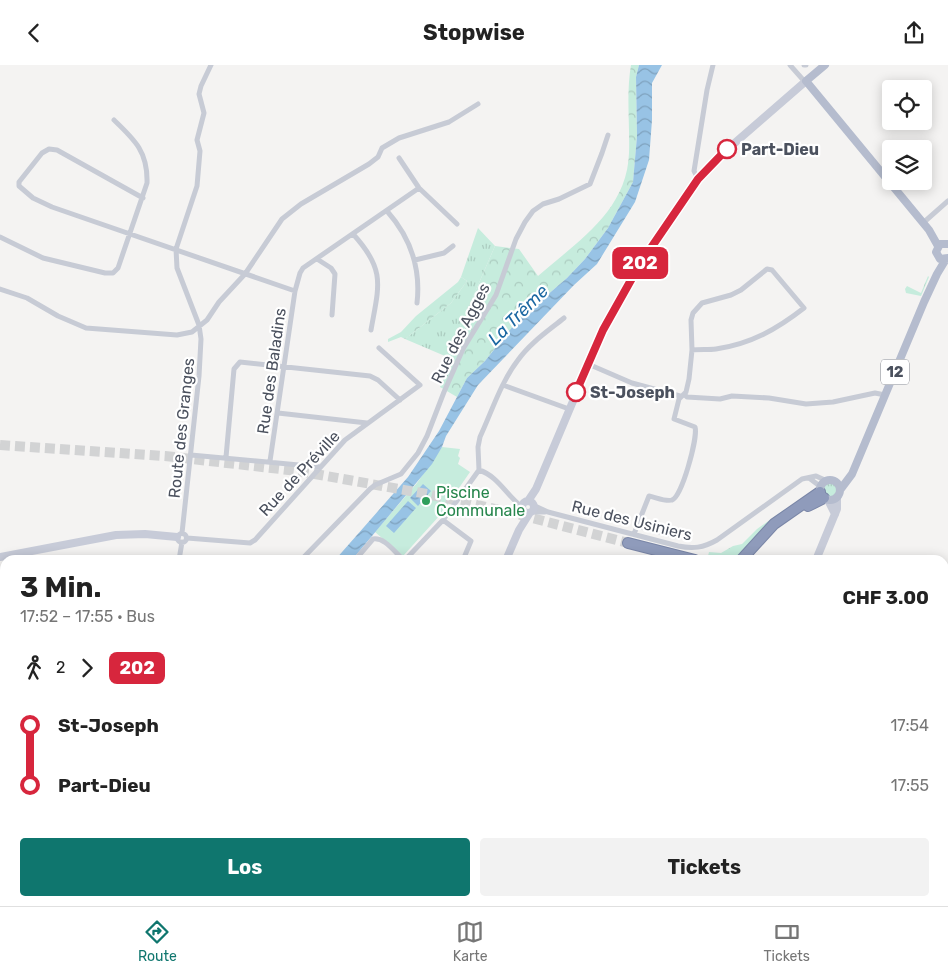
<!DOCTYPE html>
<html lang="de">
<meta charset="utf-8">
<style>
:root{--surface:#fff;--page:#f2f2f2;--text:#222;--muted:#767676;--line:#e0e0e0;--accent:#0f766e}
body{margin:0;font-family:Rubik,sans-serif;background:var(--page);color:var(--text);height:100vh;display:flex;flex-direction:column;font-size:19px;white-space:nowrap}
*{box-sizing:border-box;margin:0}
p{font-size:16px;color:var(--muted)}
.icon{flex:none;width:28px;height:28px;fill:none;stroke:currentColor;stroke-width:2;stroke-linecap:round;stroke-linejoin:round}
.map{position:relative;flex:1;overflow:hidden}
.panel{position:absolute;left:0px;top:490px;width:949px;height:351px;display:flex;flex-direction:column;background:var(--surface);border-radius:15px 15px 0 0;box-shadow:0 2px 12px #0003}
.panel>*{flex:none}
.badge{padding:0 10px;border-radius:8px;font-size:18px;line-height:32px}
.controls{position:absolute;left:882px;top:15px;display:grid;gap:10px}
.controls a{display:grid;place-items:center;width:50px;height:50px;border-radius:5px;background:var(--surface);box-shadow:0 2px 12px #0003;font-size:25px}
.map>.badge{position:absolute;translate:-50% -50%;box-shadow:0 0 0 2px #fff}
.legs{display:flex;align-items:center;gap:8px;height:55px;padding:0 20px;font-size:16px}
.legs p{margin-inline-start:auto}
.headline{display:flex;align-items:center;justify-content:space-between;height:85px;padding:0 20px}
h1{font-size:28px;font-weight:700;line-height:38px}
.primary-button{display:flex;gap:10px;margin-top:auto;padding:10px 20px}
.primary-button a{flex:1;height:58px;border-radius:5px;background:var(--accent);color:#fff;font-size:20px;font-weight:700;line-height:58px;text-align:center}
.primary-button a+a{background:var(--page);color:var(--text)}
ul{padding:0 20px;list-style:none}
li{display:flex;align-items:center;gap:18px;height:60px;font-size:19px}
li i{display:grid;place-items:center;width:8px;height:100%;margin:0 6px;background:currentColor}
li i::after{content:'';width:12px;height:12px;margin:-6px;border:4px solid;border-radius:50%;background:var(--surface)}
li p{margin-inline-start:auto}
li:first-child i{background:linear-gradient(#0000 50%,currentColor 0)}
li:last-child i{background:linear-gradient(currentColor 50%,#0000 0)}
header{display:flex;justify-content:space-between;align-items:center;height:65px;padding:0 20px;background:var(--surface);font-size:22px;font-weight:700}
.menu{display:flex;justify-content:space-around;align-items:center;height:70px;border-top:1px solid var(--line);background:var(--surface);font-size:14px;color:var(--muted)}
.menu a{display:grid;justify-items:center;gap:2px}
.menu .on{color:var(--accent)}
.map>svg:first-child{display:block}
.grass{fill:url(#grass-tufts)}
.forest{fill:url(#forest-crowns)}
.park{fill:url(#park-dots)}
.garden{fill:#c6ecdd}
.water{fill:url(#water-waves)}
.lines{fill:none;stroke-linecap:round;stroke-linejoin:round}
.highway-tunnel{stroke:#d2d3d4;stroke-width:10;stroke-dasharray:10 5;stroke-linecap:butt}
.highway-casing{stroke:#7a86a7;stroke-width:12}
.street{stroke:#c7cbd5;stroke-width:5}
.secondary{stroke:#c7cbd8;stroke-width:8}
.primary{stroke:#b5bcce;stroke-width:8}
.highway{stroke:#8f9bbb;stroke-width:10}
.rail-casing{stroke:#b5b6bc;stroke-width:3}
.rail{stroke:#fff;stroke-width:1;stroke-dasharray:4;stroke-linecap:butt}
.line-1-casing{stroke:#fff;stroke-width:11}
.line-1{stroke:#d7263d;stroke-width:8}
.stop-1-dot{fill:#fff;stroke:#d7263d;stroke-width:2.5}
.leisure-dot{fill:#2e9e5b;stroke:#fff;stroke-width:2}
.labels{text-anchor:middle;stroke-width:4.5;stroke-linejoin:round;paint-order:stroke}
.shield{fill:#fff;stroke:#81858e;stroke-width:1}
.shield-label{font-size:15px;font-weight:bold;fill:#4b515e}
.stop-label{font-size:16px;font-weight:bold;fill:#4b515e;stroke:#fff;text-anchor:start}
.street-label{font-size:16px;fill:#4b515e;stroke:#fff}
.leisure-label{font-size:16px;fill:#27864d;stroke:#fff;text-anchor:start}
.water-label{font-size:18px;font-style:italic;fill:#1b67a2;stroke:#fff}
</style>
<header><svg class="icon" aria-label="back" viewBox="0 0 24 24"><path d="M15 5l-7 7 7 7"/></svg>Stopwise<svg class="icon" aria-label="share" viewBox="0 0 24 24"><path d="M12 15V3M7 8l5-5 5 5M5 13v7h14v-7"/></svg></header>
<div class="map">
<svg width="948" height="841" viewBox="0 0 948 841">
<defs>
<pattern id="grass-tufts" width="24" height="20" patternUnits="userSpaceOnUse" patternTransform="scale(1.25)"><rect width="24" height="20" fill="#c6ecdd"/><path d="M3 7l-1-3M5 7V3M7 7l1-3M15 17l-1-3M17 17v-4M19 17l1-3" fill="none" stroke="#acccc0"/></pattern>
<pattern id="forest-crowns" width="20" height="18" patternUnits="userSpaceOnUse" patternTransform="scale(1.25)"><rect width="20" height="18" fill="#c6ecdd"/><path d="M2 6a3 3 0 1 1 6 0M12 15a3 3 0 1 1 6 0" fill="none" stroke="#acccc0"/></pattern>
<pattern id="park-dots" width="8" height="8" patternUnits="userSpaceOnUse" patternTransform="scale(1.25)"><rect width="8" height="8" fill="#c6ecdd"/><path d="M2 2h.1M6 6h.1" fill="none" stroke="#acccc0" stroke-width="1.8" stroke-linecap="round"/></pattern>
<pattern id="water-waves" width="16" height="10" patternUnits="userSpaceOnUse" patternTransform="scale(1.25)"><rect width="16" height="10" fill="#98c3e5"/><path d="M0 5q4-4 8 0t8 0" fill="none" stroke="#7ea1bd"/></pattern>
</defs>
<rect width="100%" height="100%" fill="#f4f3f2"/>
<path class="grass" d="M478,163L495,181L456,271L452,294L405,274L451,238L467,216L461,212Z
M928,211L929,212L921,231L906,228L905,224L907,221L921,228Z
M823 425a7 7 0 1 1 14 0a7 7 0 1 1-14 0Z
M784,445L786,447L741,490L729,495H707L709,487L721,488L733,481L742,479L757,464Z"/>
<path class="forest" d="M631,0H639L636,12L637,71L633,117L608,163L585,194L567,213L517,256L485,296L467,313L457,332L440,322L452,294L456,271L495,181L519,184L538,211C578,176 627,146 629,88C630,59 626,29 631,0Z
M461,212L467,216L451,238L405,274L401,272L388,277V274L401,267L416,251L458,217Z"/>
<path class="park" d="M350,836H382L379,841H347Z"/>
<path class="garden" d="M442,382L460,384L458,391L460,393L458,399L470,407L441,449L403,491L375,467L417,418Z"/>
<path class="water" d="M639,0H662L652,18V55L649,95L635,137L597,199L574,220L478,320L446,371L442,382L432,399L352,495H335L408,412L439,366L467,313L485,296L517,256L567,213L585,194L608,163L633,117L637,71L636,12Z
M423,419L431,426L418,441L410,433Z
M408,436L416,443L394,468L386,461Z"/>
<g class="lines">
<path class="highway-tunnel" d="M0,380L165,391L298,406L427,429L509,447L628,478
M944,579L948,581"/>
<g class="highway-casing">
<path id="highway" d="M808,441L824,433
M628,478L695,495
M742,494L774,459L820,427"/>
</g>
<path class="street" d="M790,0L805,17
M804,0H806
M399,93L419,123L457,159
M698,114L694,106L707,25L713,0
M143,133L57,85L49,84L42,88L19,117V121L33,133L52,142L295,226
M387,146C410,172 421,203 417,238
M923,158L948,136
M353,169C386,205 379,220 371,265
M0,172L43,193L105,208H113L118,203L147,118C148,87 135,75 114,55
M317,194L331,203L335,209L332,250
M415,195L444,188L453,181
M0,224L27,233L58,251L86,263L177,270L192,267L207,255L219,237L245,209L282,154L301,139L369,99L378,92L382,83L399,73L449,57L478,39
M588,299L632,318L680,331
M503,320L569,344
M684,329L687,332L720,334L732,331L769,333L806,339L833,337L875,328L885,330
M278,348L367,358
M191,390L320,402
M226,392L234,304L240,297L370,311L378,315L400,335
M270,396L295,226L300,208L303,203L419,123
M809,413L821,422
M535,441L548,447L678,481C693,484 703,483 717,475L802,414L816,411L827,416
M522,442C507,431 498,411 479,405L478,382L480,372C492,346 501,317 518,295C530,278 548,266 564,253
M533,447H545
M443,455L471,476L463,495
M637,461L679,472
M182,468L199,311L201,274L199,260L177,203L176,184L197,121L200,86L197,75L204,48L199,29L201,21L211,0
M177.5 473a4.5 4.5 0 1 1 9 0a4.5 4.5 0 1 1-9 0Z
M634,469L649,431C655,432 666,437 672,435C682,432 698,372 695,362L674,354L679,334L686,327L689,314L692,285L691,255L693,248L702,238L731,230L741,225L767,204L772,205L804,243C777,264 751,279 716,284C708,285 700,284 692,285
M187,473L250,478L255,475L345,375L420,320L379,283
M179,495L182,477
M301,495L370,424L375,420L401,409L418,388L427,371L444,327L463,284L496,230L516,174L525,157L533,146L543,139L559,134L590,119L602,88L608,70
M355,495L373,474C385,472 395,488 404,495
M405,495L443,455L479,405
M0,647L5,645
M0,691L5,688
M0,696L5,701
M0,714L5,708
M135,836L138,837L139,841
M285,836L287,841
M924,836L926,841
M81,841V836
M402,841V836
M441,841L442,836
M612,841L613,836
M635,841L642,836
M883,841V839L896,836"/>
<path class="secondary" d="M828,435L835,449
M522 442a6 6 0 1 1 12 0a6 6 0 1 1-12 0Z
M528,436L536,424L603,265L640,199L698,114L714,96L806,16
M0,492L116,470L145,469L177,472
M506,495L519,465L529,449
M816,495L837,444V432
M728,836V841
M316,841L323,836"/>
<path class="primary" d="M825,0L806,16L929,165L938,181
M948,179H940L936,187L940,194L948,193
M820 425a10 10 0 1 1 20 0a10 10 0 1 1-20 0Z
M840,425L852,409L924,237L937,209L946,194"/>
<use href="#highway" class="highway"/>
<g class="rail-casing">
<path id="rail" d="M0,750L5,751
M944,754L948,751
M400,836L407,841
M768,841L785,836
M782,841L797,836"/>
</g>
<use href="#rail" class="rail"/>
</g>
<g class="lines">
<g class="line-1-casing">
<path id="line-1" d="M576,327L603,265L640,199L698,114L727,84"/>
</g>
<use href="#line-1" class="line-1"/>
</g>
<g class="stop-1-dot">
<circle cx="727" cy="84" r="9"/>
<circle cx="576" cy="327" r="9"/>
</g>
<circle class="leisure-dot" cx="426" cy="436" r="5"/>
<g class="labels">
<rect class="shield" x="881" y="294.5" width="28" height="25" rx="4"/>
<g class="shield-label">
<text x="895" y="312">12</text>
</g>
<g class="stop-label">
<text x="741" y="90">Part-Dieu</text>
<text x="590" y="333">St-Joseph</text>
</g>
<g class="street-label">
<text transform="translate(460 268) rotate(-63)" y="6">Rue des Agges</text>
<text transform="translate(271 306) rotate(-82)" y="6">Rue des Baladins</text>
<text transform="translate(181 363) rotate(-84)" y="6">Route des Granges</text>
<text transform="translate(299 408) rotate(-47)" y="6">Rue de Préville</text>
<text transform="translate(632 455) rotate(14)" y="6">Rue des Usiniers</text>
</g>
<g class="leisure-label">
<text x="436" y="433">Piscine<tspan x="436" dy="18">Communale</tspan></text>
</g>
<g class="water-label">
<text transform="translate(518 250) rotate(-45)" y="6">La Trême</text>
</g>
</g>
</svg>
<div class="controls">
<a><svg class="icon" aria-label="locate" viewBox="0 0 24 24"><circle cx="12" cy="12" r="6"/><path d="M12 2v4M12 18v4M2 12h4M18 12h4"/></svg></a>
<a><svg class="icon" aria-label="layers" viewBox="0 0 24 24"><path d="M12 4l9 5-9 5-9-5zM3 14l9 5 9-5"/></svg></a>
</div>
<b class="badge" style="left:640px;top:198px;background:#d7263d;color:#fff">202</b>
<section class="panel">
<div class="headline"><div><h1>3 Min.</h1><p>17:52 – 17:55 · Bus</p></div><b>CHF 3.00</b></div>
<div class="legs"><svg class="icon" aria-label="walk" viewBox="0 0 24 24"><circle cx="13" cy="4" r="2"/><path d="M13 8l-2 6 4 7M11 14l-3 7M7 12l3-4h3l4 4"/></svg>2<svg class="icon" aria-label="forward" viewBox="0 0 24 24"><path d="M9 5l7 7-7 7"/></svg><b class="badge" style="background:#d7263d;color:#fff">202</b></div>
<ul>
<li><i style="color:#d7263d"></i><b>St-Joseph</b><p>17:54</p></li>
<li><i style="color:#d7263d"></i><b>Part-Dieu</b><p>17:55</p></li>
</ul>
<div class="primary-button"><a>Los</a><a>Tickets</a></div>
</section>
</div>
<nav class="menu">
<a class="on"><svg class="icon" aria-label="directions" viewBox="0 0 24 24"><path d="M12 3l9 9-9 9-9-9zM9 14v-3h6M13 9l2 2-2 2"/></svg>Route</a>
<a><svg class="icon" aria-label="map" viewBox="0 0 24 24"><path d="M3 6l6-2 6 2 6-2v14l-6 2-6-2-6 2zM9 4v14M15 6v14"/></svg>Karte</a>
<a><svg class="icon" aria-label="tickets" viewBox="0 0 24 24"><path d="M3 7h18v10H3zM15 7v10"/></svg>Tickets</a>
</nav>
